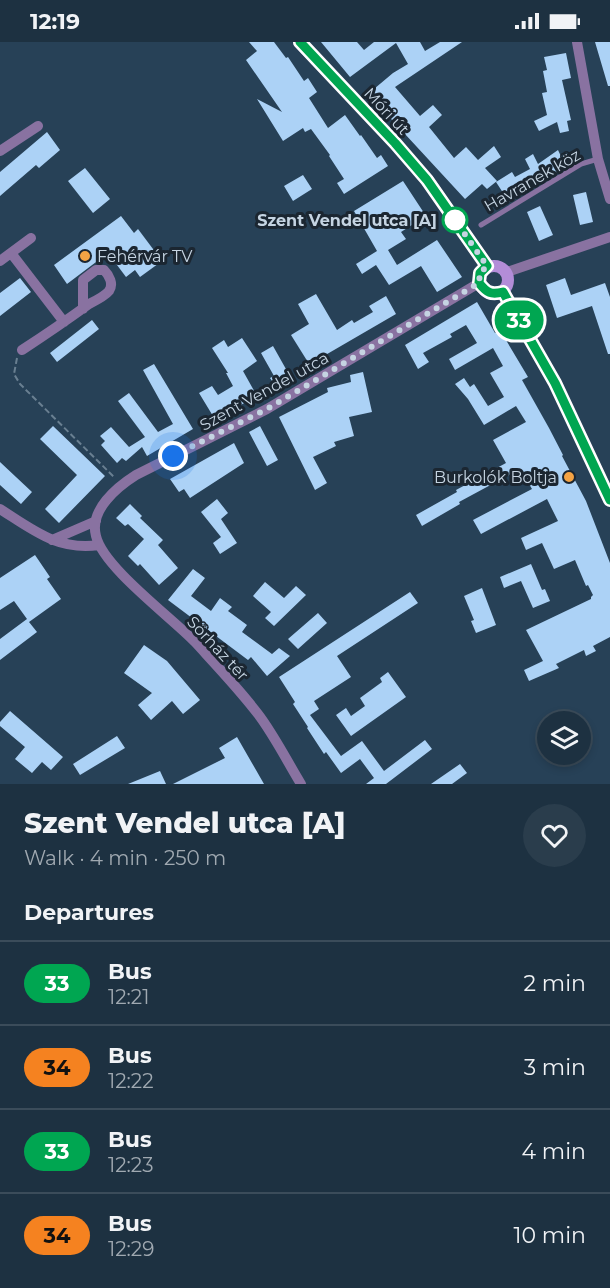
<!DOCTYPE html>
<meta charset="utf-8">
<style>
:root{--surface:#1d3141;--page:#2a3d4c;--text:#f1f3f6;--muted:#a0a9b1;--line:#3b4c5a}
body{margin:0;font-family:Montserrat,sans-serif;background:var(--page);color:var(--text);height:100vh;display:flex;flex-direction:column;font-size:22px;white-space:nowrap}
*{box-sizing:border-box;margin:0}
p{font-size:20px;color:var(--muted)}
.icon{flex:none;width:33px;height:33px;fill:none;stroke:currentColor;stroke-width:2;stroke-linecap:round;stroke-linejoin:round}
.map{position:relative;height:742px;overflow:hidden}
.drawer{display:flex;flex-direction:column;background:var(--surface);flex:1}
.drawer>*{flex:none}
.badge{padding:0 12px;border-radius:20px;font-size:21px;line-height:39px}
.buttons{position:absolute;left:537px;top:669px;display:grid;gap:12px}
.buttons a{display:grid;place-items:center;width:54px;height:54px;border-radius:50%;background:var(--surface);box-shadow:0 3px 9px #0003,0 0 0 2px var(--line);font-size:30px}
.you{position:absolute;width:30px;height:30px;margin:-15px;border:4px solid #fff;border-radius:50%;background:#1a73e8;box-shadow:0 0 0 9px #1a73e833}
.map>.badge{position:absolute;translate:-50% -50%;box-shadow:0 0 0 3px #fff}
h2{padding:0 24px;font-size:22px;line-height:54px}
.round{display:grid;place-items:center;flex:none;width:63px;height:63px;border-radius:32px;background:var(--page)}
.summary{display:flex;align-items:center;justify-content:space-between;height:102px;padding:0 24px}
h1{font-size:28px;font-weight:800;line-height:45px}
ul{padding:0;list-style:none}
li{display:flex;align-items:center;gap:18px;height:84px;padding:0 24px;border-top:2px solid var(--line)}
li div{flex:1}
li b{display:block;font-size:22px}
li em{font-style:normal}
li .badge{min-width:66px;font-weight:700;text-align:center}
.status{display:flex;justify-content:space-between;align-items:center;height:42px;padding:0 30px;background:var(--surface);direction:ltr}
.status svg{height:16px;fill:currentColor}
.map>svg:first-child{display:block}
.building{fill:#acd2f6}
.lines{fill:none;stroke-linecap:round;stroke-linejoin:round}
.path{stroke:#697f91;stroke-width:2;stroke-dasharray:6 3;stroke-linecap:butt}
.lane{stroke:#8972a1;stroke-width:5}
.street{stroke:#8972a1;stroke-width:10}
.secondary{stroke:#b38dd8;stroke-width:12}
.line-casing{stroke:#fff;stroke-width:14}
.line{stroke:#00a651;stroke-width:9}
.walk{stroke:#c5d4e2;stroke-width:6;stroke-dasharray:0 10.8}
.stop-dot{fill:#fff;stroke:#00a651;stroke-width:3}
.poi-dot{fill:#f4a344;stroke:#1b2631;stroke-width:2}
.labels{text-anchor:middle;stroke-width:6;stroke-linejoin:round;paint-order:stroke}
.street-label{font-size:16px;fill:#c5d4e2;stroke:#1b2631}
.stop-label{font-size:16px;font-weight:bold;fill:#c5d4e2;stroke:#1b2631;text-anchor:end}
.poi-label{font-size:16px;fill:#c5d4e2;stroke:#1b2631;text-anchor:start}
</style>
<div class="status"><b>12:19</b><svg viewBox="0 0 49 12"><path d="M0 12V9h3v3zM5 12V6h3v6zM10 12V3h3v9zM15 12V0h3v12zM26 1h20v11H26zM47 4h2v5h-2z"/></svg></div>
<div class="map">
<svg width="610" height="742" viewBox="0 0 610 742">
<rect width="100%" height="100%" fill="#274157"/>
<path class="building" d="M249,0H274L286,16L288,15L304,39L308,36L317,50L309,56L328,86L345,73L360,94L361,93L377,116L381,113L388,124L344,152L337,141L344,137L329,114L330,113L311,87L305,90L303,86L283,99L257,57L282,70L246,18L257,9Z
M321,0H357L364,8L374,0H420L425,9L440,0H462L395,45L420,74L433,63L442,73L429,85L454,116L466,105L478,118L494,104L501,115L485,126L497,139L487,147L482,142L465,157L368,52L393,31L408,22L396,1L350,35Z
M595,0H610V44H608Z
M566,11L571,36L562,38L571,78L567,79L569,89L560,91L557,80L539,89L534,79L547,73L542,51L547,50L543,29L547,28L544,15Z
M47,90L60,108L39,126L36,123L0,154V130Z
M558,108L566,125L509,160L496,140L512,130L515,135L530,127L525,117L533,112L538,122Z
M85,126L110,157L93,171L68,139Z
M303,133L312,147L293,159L284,144Z
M403,139L426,174L401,190L406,197L388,208L397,223L437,198L462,235L437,250L421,224L389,243L376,223L362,232L356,222L377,209L354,169Z
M586,150L593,180L580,183L573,153Z
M540,164L553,193L539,199L527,170Z
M121,174L134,191L138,187L162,219L140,235L135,228L126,235L108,211L67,242L54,223Z
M20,236L31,250L0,274V251Z
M565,236L571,253L605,241L610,255V312H608L592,264L557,276L546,243Z
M316,252L337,288L352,278L354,281L373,270L369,264L386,254L396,272L322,315L323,317L311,325L291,293L309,282L298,262Z
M477,260L495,291L500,288L528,335L522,338L549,386L563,413L562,414L586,459L610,521V595L593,604L596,609L586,614L584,608L556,622L559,626L529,639L524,628L543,619L526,588L591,557V555L593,553L588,543L586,544L575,518L554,527L542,501L526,508L521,496L558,479L547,457L481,492L473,478L532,447L520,427L459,460L460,462L422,484L416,473L457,450L456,448L506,421L493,398L526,380L516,364L484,383L468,357L455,342L464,336L470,345L474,342L488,364L504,355L490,331L503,324L493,306L455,328L449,317L477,301L466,283L450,292L452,295L423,311L429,320L418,327L405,303Z
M92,278L99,287L57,320L50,311Z
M242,296L257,319L243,329L257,354L228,370L229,372L216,379L199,351L212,344L218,353L233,344L226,331H228L212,306L224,298L228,305Z
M273,304L291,336L276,345L270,336L274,334L261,311Z
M154,322L193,387L147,414L142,405L126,419L122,416L117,421L101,403L105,399L100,394L111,385L129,405L145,395L118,359L129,351L158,390L173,382L143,328Z
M363,330L372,370L349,375L354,394L334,400L336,404L313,415L327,441L315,448L279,375L328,350L327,346L351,340L350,333Z
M53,384L105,434L59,481L45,467L77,433L40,397Z
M260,384L278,418L267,424L249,390Z
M234,401L244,421L190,456L184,447L179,450L170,437Z
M0,420L32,450L21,462L0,443Z
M217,457L228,471L221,477L237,501L220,512L213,501L221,495L201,470Z
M130,462L142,474L140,476L163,498L158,503L178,526L159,543L140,522L138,524L128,514L144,497L128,482L125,484L116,476Z
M35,513L50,535L47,537L61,557L29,580L37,590L0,618V597L27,577L14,559L0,568V536Z
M531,522L542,548L545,547L550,559L533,566L521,539L504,546L500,535Z
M193,527L205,536L191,554L211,569L220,556L232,565L228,569L247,583L242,590L272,612L279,606L290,614L267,634L251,615L248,618L168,558Z
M265,540L284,556L296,544L306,553L274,584L265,576L271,570L253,554Z
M482,546L496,583L476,591L471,579L474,578L464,554Z
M410,550L418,561L337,614L351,635L314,659L319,667L310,673L341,714L362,699L384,729L425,698L432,707L386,742H366L374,736L360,717L341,731L326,710L324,712L307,686L308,685L293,662L295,660L279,635Z
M318,571L327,581L298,607L288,597Z
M144,603L167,619L200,658L183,672L172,659L151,678L138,663L152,651L124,631Z
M388,630L406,655L351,694L336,673L346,666L351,674L365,664L360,656L382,640L380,636Z
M10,669L63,715L51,728L42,720L32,731L15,717L25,705L0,684V680Z
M117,694L125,706L80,733L73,722Z
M237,695L264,742H173L225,716L219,706Z
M460,722L467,731L452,742H431Z
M160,729L166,742H128Z"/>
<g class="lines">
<path class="path" d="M17,316L14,332L20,342L115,436"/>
<path class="lane" d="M481,183L581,122L598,117"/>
<path class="street" d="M577,0L598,117L610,157
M0,109L38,84
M11,211L64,280
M0,219L31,196
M507,230L610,195
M22,308C45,293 67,278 89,262C95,259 105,254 109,249C114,242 109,233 104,228H96L83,238V267
M0,467C33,488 58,509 99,503
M52,498L96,479
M301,742C287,719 274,693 258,672C239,647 216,623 195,600C171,575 103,525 96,494C89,468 117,445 136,433L267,367L479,241"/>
<path class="secondary" d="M299,0L369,73L427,137L487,224
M480 238a14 14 0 1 1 28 0a14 14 0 1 1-28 0Z
M503,250L555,341L610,458"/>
</g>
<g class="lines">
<g class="line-casing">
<path id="line" d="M300,0L395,101L427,138L487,224L480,231L479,241C487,251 491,253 503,250L555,341L610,458"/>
</g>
<use href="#line" class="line"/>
<path class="walk" d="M173,414L267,367L479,241L480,231L487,224L455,178"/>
</g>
<circle class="stop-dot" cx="455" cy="178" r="12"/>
<g class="poi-dot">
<circle cx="85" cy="214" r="6"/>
<circle cx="569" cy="435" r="6"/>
</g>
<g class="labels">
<g class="street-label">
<text transform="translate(387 69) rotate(47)" y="6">Móri út</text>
<text transform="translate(532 138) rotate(-30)" y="6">Havranek köz</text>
<text transform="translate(264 349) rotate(-29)" y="6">Szent Vendel utca</text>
<text transform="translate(218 606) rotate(47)" y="6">Sörház tér</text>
</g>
<g class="stop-label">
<text x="437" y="184">Szent Vendel utca [A]</text>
</g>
<g class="poi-label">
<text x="97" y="220">Fehérvár TV</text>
<text x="557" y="441" text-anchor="end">Burkolók Boltja</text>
</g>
</g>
</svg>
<div class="buttons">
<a><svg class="icon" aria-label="layers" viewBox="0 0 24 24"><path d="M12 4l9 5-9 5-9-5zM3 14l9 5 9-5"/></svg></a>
</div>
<div class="you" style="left:173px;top:414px"></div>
<b class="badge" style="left:519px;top:278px;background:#00a651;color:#fff">33</b>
</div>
<section class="drawer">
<div class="summary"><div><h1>Szent Vendel utca [A]</h1><p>Walk · 4 min · 250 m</p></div><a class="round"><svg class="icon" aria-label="heart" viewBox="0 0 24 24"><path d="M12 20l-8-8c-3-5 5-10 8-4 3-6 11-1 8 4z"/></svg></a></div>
<h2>Departures</h2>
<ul>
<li><span class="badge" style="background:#00a651;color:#fff">33</span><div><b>Bus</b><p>12:21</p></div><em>2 min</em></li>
<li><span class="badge" style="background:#f58220;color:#111">34</span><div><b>Bus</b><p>12:22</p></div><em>3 min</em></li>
<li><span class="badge" style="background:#00a651;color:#fff">33</span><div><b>Bus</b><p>12:23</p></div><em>4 min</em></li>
<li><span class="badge" style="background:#f58220;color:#111">34</span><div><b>Bus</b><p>12:29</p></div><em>10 min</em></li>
</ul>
</section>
